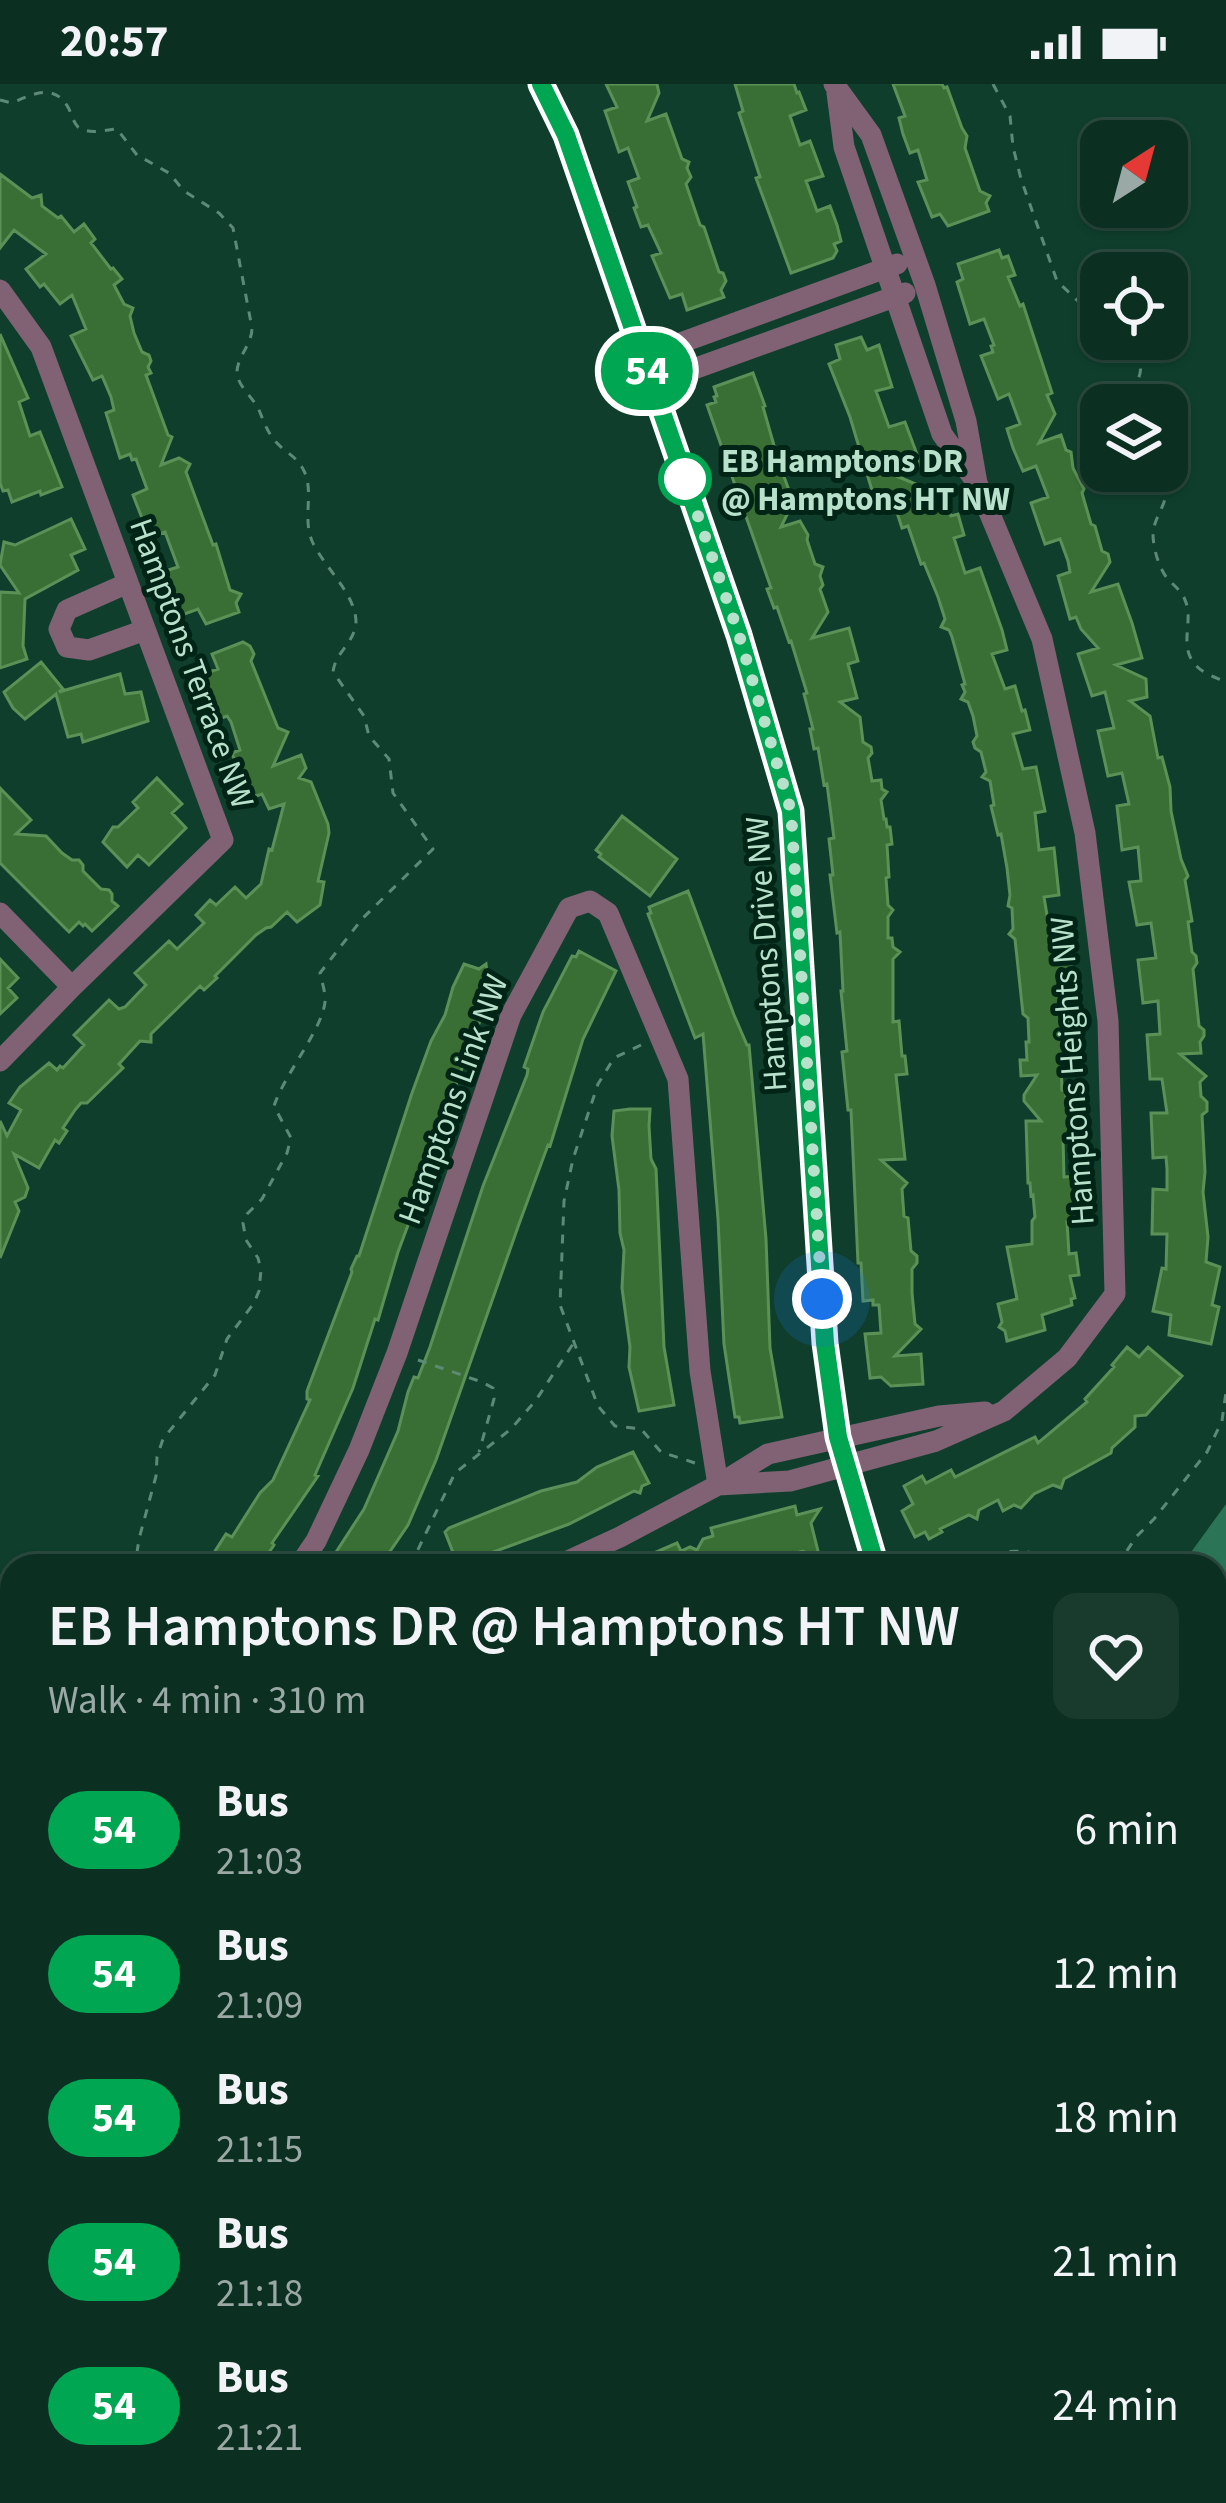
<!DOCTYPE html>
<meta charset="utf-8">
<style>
:root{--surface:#0b2f21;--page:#193b2e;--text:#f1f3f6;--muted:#9aa9a5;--line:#2b4a3f}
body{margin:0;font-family:"Source Sans 3",sans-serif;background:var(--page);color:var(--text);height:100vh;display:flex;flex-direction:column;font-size:45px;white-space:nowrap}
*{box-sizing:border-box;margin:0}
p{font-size:39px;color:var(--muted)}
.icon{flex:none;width:66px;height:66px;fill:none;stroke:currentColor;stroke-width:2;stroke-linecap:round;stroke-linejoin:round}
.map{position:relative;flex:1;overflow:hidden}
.drawer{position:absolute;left:0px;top:1470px;width:1227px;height:951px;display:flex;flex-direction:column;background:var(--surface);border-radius:36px 36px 0 0;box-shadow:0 3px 9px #0004,0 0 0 3px var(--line)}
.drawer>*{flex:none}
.badge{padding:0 24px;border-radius:39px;font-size:42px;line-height:78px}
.needle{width:78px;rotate:36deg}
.controls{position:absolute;left:1080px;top:36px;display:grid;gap:24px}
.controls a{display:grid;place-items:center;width:108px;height:108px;border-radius:24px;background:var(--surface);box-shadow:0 3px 9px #0004,0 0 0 3px var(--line);font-size:60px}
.you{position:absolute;width:60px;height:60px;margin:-30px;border:9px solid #fff;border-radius:50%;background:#1a73e8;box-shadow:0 0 0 18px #1a73e833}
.map>.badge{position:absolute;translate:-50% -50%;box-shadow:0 0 0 6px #fff}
.round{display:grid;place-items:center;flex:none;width:126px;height:126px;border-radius:24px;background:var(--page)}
.head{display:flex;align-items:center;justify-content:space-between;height:204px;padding:0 48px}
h1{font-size:57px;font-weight:600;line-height:90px}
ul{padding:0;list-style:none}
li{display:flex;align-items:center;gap:36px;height:144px;padding:0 48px}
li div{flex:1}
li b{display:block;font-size:45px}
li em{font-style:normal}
li .badge{min-width:132px;font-weight:700;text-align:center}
.status{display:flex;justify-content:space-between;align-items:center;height:84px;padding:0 60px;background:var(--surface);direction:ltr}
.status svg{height:33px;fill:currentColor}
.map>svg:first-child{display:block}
.green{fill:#834125}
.water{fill:#2b7456}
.building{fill:#396e35;stroke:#5b9157;stroke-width:3}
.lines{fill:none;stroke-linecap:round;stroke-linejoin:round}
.path{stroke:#5d8a76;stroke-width:3;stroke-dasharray:9 9;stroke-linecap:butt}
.minor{stroke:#806274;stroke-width:21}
.tertiary{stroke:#806274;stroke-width:24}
.line-casing{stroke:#fff;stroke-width:27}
.line{stroke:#00a651;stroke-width:18}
.walk{stroke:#b8e1cc;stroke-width:12;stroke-dasharray:0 21.6}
.stop-dot{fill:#fff;stroke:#00a651;stroke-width:6}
.labels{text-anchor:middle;stroke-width:10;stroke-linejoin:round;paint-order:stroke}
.stop-label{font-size:33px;font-weight:bold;fill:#b8e1cc;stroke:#002416;text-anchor:start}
.street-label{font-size:33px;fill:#b8e1cc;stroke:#002416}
</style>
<div class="status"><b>20:57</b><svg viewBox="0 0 49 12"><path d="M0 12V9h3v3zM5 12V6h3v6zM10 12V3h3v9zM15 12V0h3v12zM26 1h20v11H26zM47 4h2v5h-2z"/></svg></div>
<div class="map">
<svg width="1226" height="2419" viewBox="0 0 1226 2419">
<rect width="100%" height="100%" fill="#0f3f2c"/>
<path class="green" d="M134,2409H347L339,2419H133Z"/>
<path class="water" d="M1226,1420V1498L1215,1503V1482H1181Z"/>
<path class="building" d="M606,0H657L659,9L647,37L666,30L682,75L689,78L687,84L691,93L686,100L700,141L704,143L719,188L723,189L726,197L721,206L724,213L687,226L682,210L670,214L652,172L661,169L648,141L641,143L634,124L637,123L628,98L639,94L628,64L619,68L605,27L617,23Z
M735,0H794L797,9L799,8L806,26L790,32L800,61L810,57L823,92L806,97L817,127L830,122L837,141L841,157L834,160L837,167L833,174L791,189L756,94L760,93L739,29L743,27Z
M893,0H942L944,4L947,3L962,44L967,52L965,64L980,107L990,112L986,119L989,127L948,142L940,130L932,133L918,98L927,96L918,66L910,69L903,50L899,34L905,32Z
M0,90L32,114L41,111L42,122L58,134L61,132L74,148L84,140L95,155L91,159L111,185L113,184L122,195L114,201L124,220L133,224L130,232L134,249L142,268L149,271L151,277L148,283L151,289L146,291L168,351L172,353L161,381L179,374L190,380L186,388L213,461L216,460L230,506L241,510L236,519L239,528L206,540L198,525L176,533L162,488L178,483L165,448L150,454L140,429L133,411L147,405L136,375L132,376L130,370L120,374L106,329L114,326L111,313L102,292L93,296L71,252L86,245L72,211L60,220L44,200L40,203L26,185L46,170L14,146L0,164Z
M999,166L1002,174L1008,172L1015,191L1008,193L1020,222L1023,220L1052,309L1047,311L1055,330L1039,359L1061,351L1066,366L1071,368L1073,384L1084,405L1082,409L1091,440L1095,442L1102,467L1108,470L1110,478L1091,508L1118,500L1132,539L1142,574L1116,581L1146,595L1147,613L1130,617L1150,632L1158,674L1162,673L1170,703L1171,727L1181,775L1188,792L1185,796L1192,837L1188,838L1192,868L1196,872L1197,879L1193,885L1199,942L1204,946V952L1200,958L1201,969L1180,970L1206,992L1200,998L1201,1012L1207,1018V1027L1202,1031L1205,1088L1203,1108L1208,1153L1206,1178L1220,1183L1212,1221L1219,1223L1211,1260L1169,1251L1171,1231L1153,1227L1162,1184L1166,1185L1167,1150H1152L1153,1105L1167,1106V1085L1166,1073L1153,1074L1151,1029H1167L1162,995H1150L1147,951L1160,950L1158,917L1143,919L1138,876L1156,874L1151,839L1137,841L1129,798L1141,797L1138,763L1122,766L1117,722L1129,720L1122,689L1108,692L1098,647L1114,644L1105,608L1092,612L1078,570L1098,564L1081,545L1076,533L1070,535L1058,492L1070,488L1068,477L1060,455L1045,460L1031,419L1048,413L1036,382L1023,387L1013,364L1007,345L1020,340L1009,310L998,315L981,272L993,268L991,262L994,261L984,235L970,240L957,198L963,195L958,180Z
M0,250L28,314L19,318L30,352L40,348L62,403L41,411L40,407L12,418L8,406L3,407L0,399Z
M861,253L867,266L879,261L892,303L876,307L889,343L905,338L921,381L894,391L925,404L929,414L943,409L951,432L958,430L964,451L954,454L965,489L980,484L1002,546L1007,566L992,570L1005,605L1015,602L1022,627L1025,626L1030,646L1013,650L1023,685L1036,683L1045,727L1035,729L1039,766L1054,764L1059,811L1044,813L1047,831L1053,848L1064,847L1067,871L1070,870L1072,891H1063L1065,931L1076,930L1077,974L1061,975L1062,1006H1066V1012L1079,1011L1081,1054L1063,1055L1064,1093L1079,1092L1083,1137L1067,1138L1069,1170L1076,1169L1079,1191L1070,1192L1075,1214L1071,1215L1072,1221L1042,1231L1045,1246L1007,1257L1005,1247L999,1243L1002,1238L998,1220L1017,1215L1007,1163L1032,1160V1137L1035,1133L1033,1111L1031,1112L1030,1099H1028L1026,1037H1041L1024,1017V1011L1037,991L1021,992L1020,976H1027L1026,958H1029L1028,934L1023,930L1015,855L1009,850L1013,845L1012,824L1008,822L1010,811L1007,784L1001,750L998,751L991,722L994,721L990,697L982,693L986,688L981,668L975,664L973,658L977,652L973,632L968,618L961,615L965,608L962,601L965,600L952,553L949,546L941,543L945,535L938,513L924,479L921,480L908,442L902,444L890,407L874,413L850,333L829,280L840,275L836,261Z
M753,289L765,322L763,323L775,365L781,364L786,376L779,379L790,409L796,412L781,443L800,437L808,451L807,456L815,480L823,483L820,492L823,501L820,505L828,528L812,554L849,544L858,577L848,580L857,614L840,618L860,633L863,658L871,663L872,669L868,674L872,697L881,696L882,705L887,708L881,716L884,735H886L887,743H890L892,760L887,761L889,793L886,794L888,821L893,826L888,833V854H892L893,863L900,868L893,875V938L899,937L902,972H905L907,990L896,991L905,1075L881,1076L907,1099L902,1105L904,1132L908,1134L911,1167L917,1172V1179L912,1185V1209L915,1240L921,1245L895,1272L921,1270L923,1300L891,1302L881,1293L870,1294L865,1250L881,1249L879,1221H873V1216L863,1217L861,1179H858L851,1026H848L842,968L847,967L841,907H843L840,848L837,849L830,791H833L829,755L834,754L827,700L824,701L818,664L814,665L810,645H813L804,610L807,609L791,557L789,558L777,523L774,524L767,505L771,504L707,321L716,318L714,313L717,312L714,303Z
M71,435L85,465L71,471L78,486L25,515L23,562L27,575L0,584V508L19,509L0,481L4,458L15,461Z
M243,558L250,562L254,570L251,577L278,644L288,648L273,682L301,671L306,684L299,694L311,698L328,740L329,749L318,797L324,798L320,821L297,838L287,828L271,843L266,844L256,851L215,892L217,894L204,906L200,902L151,950V958L140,957L119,980L123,984L87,1019H81L75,1026L63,1044L67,1047L59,1059L55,1056L39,1084L14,1070L28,1104L25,1113L15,1118L19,1127L0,1174V1037L7,1052L21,1026L9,1019L20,1003L49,979L57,986L60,982L63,984L84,961L74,951L109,916L119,925L125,923L146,901L135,889L169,857L177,865L204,839L196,831L210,816L216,821L235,803L246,814L261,800L269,765L272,766L284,720L269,725L262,710L253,713L249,704L245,706L232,669L240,666L231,638L227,632L216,636L200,591L218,585L212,570Z
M41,578L63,605L59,608L120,590L125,610L141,608L148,637L83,658L81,650L68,653L56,610L25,635L13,624L4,608Z
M157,694L182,720L172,729L186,744L149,781L138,771L127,783L103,758L113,743H118L138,724L133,718Z
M0,704L31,736L16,750L46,752L62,769L72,776H79L83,781V787L101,805L109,806L112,810V817L118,822L92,847L85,840L83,842L79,838L69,848L0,779Z
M622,732L677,775L650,812L599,773L601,770L596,766Z
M688,807L734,931L747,961H749L766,1155L770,1264L782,1333L740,1339L739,1333H735L724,1260L718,1135L703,950L695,954L648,830L651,829L649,823Z
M579,867L616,887L583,955L550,1062L548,1061L519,1140L436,1376L408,1441L380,1482H327L364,1425L398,1347L408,1308L414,1293L418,1294L430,1263L483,1102L527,991L528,985L524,983L543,928L572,872L576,873Z
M0,875L18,894L8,904L17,914L0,930Z
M464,880L479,885L486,880L487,889L497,892L441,1040L444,1043L439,1058L398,1168L378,1236L375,1235L353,1304L315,1391L318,1392L272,1459L274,1461L260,1482H218L210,1475L226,1450L232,1453L260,1409L273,1396L310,1316L307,1315V1307L352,1188L351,1185L357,1172H359L412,1009L431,957L445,931L453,903Z
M630,1025H650L649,1042L651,1075L656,1085L664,1263L674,1321L639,1327L629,1283L630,1263L622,1204L624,1166L620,1149L619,1106L612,1052L614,1027Z
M1127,1263L1139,1273L1148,1263L1182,1292L1146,1331L1135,1332V1343L1112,1364L1111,1369L1064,1395L1061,1404L1053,1401L1034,1410L1021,1424L1014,1421L1003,1427L998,1416L979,1426L977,1435L969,1431L940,1445L942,1448L929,1455L925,1448L915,1453L902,1427L913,1420L904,1402L922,1392L926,1399L951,1386L955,1393L1035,1353L1038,1359L1087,1318L1085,1315L1114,1283L1112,1281Z
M633,1368L649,1399L642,1402L640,1409L634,1407L569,1440L458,1481L445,1448L449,1444L541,1407L577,1398L597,1383Z
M795,1422L797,1431L820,1425L811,1439L821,1479L803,1467L779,1473L769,1482H624L677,1459L681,1467L690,1463L697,1466L703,1455L713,1452L711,1444Z"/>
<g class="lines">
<path class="path" d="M993,0L1010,32L1013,63L1021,95L1057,197L1101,239
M0,16L12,19C36,8 56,0 69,25C71,30 74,39 78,43C89,51 105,46 117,45L137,71L169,89L184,107L219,129L233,144L252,244C252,260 238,272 237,287C236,301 254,314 259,326C264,338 268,350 277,359C285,368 297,373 303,385C315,406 302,433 312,457C323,482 356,510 356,538C355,559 335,568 333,588L364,632L369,652L389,675L393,709L433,765L362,835L320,889C322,898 326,910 325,918C322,946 284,991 274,1022L291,1054L287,1069L262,1115L247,1130L243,1139L246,1156L258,1174L261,1186L259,1207L254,1219L227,1255L215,1291L163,1355L157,1373L156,1392L139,1455L135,1482
M1122,255C1151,280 1142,292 1123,321
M1153,387L1166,397C1170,419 1154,431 1153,450C1153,464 1159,484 1167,494C1173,501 1182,507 1185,516C1194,535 1179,561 1194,579C1201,589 1215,593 1226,598
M641,961L614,974L598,1000L573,1075L564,1117L560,1221L598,1322L615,1342L641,1345L661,1368L695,1379
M418,1276L482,1298L493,1304L494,1315L479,1368
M410,1482L455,1389L511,1345L536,1316L573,1260
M939,1482C984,1473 1022,1454 1064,1482
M1117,1482L1136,1453L1154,1435L1207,1368L1222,1337L1226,1308
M1215,1544H1226
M0,1619L12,1613
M0,1643C12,1669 12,1673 0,1699
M0,1940L12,1932
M1215,2109L1226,2116
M0,2123L12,2120
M301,2409L313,2419
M1072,2409L1081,2419"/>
<path class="minor" d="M837,9L844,63L942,350L974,395
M0,206L41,263L223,756L72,903L0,977
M642,273L897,180
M652,300L905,209
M128,499L67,526L59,545L67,563L89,566L145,546
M0,829L72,903
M723,1398L768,1370L939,1332L985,1328
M718,1401L790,1397L936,1357L1004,1327L1067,1274L1115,1210L1108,937L1085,749L1042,555L977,399L966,337L925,201L871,51L834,0
M299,1482L316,1457L359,1366L397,1269L511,931L569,824L590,817L608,829L678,995L700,1287L718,1401L620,1453L557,1482
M1215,1847L1226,1837
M0,2253L5,2278L12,2374
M755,2409L765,2419
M9,2419L12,2402
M370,2419L379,2409"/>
<path class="tertiary" d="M541,0L565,51L739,551L791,727L825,1259L838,1353L876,1482
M1215,1888L1226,1897"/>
</g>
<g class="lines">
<g class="line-casing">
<path id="line" d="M541,0L566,51L739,551L791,727L825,1259L838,1353L876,1482"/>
</g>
<use href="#line" class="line"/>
<path class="walk" d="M685,395L681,383L739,551L791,727L822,1215"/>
</g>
<circle class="stop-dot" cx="685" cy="395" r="24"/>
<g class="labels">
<g class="stop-label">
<text x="721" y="388">EB Hamptons DR<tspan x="721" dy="38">@ Hamptons HT NW</tspan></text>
</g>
<g class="street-label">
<text transform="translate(193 579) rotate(70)" y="12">Hamptons Terrace NW</text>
<text transform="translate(765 870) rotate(-94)" y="12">Hamptons Drive NW</text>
<text transform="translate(1071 987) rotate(-94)" y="12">Hamptons Heights NW</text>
<text transform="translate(452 1015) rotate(-70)" y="12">Hamptons Link NW</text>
</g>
</g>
</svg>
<div class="controls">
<a><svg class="needle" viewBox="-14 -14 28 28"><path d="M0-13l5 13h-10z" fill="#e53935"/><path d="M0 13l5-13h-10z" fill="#9aa9a5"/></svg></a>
<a><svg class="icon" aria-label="locate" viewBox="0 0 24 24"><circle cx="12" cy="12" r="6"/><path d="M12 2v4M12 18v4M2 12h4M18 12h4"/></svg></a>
<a><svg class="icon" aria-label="layers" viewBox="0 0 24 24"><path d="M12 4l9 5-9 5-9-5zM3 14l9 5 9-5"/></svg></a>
</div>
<div class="you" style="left:822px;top:1215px"></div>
<b class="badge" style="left:647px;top:287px;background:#00a651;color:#fff">54</b>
<section class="drawer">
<div class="head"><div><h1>EB Hamptons DR @ Hamptons HT NW</h1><p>Walk · 4 min · 310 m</p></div><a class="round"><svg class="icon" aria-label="heart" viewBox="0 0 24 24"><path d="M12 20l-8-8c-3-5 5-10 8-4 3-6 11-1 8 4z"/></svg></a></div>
<ul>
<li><span class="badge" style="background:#00a651;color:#fff">54</span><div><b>Bus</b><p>21:03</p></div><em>6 min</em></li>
<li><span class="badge" style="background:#00a651;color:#fff">54</span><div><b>Bus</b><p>21:09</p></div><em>12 min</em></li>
<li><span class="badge" style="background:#00a651;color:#fff">54</span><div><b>Bus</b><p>21:15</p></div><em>18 min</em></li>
<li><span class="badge" style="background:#00a651;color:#fff">54</span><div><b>Bus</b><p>21:18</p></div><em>21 min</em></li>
<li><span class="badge" style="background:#00a651;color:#fff">54</span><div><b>Bus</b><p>21:21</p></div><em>24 min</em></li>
</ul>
</section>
</div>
